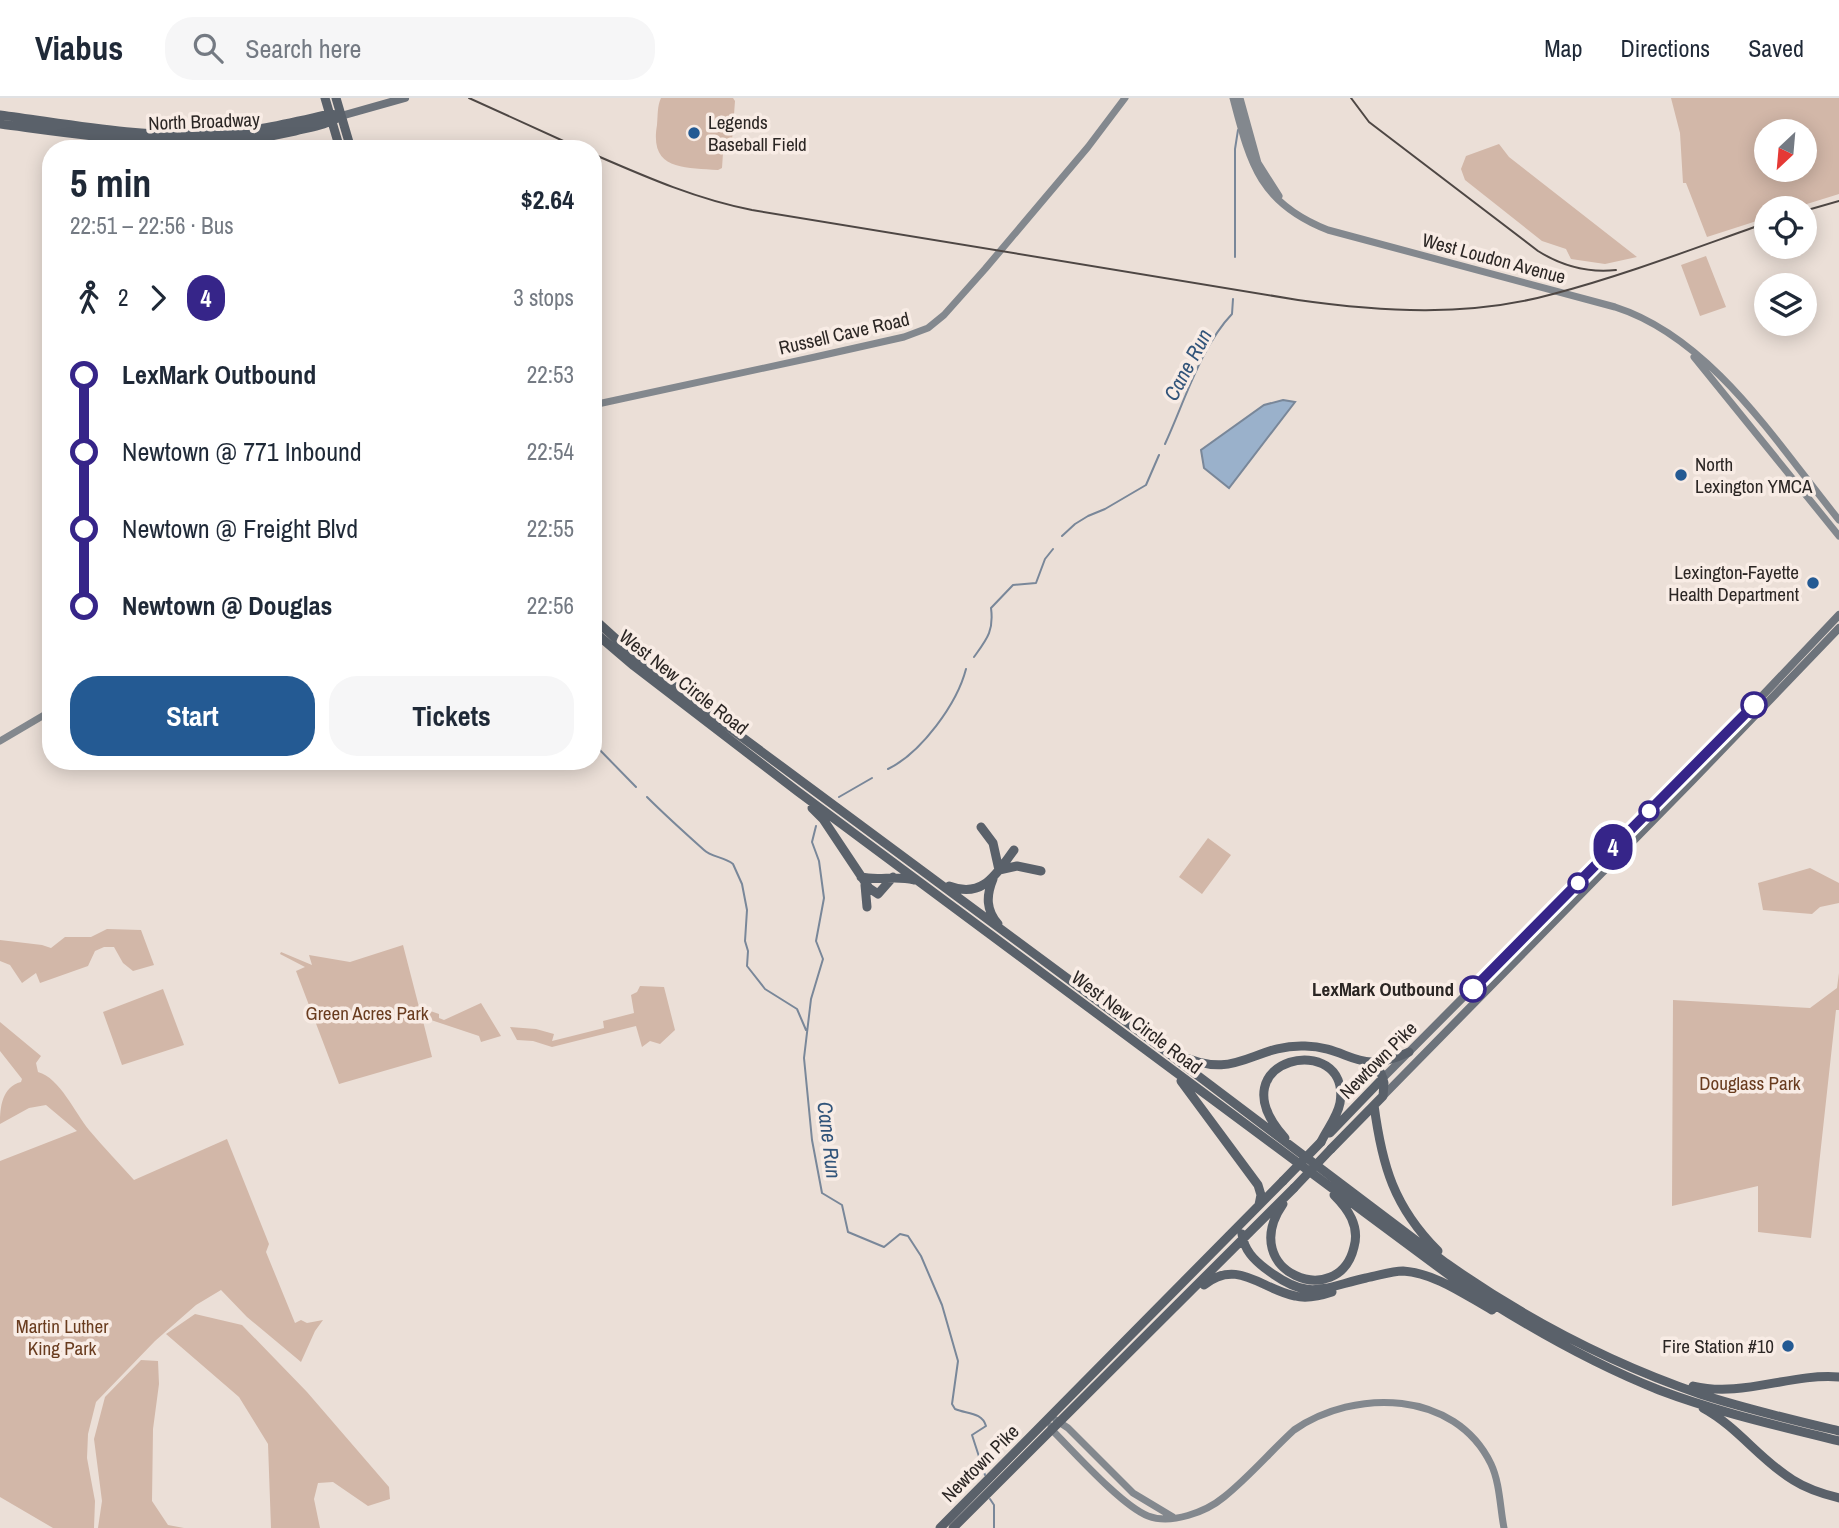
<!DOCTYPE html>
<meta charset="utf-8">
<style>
:root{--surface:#fff;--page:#f6f6f7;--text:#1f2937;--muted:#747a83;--line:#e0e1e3;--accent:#245a93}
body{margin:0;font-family:"Archivo Narrow",sans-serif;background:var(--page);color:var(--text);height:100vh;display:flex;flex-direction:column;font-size:26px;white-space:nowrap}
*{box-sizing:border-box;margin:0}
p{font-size:23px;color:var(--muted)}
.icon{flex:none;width:38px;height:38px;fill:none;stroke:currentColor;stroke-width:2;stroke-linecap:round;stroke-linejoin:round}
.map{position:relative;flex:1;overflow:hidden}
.side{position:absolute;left:42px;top:42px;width:560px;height:630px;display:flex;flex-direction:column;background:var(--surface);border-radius:28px;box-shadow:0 4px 18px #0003}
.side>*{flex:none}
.badge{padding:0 14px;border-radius:23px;font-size:24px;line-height:46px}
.needle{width:46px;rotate:206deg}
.tools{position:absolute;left:1754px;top:21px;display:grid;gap:14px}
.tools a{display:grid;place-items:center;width:63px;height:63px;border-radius:50%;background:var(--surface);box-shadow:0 4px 18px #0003;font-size:35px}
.map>.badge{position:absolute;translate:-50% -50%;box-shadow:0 0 0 4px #fff}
.legs{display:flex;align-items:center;gap:10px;height:77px;padding:0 28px;font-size:23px}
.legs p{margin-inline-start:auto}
.headline{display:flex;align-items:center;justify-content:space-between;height:119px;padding:0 28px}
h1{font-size:38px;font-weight:700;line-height:52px}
.cta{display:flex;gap:14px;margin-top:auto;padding:14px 28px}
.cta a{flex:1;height:80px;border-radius:28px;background:var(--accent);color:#fff;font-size:28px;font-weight:700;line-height:80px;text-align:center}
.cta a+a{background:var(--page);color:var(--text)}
ul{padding:0 28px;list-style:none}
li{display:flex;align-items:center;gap:24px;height:77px;font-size:26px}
li i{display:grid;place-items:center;width:10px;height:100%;margin:0 9px;background:currentColor}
li i::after{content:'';width:18px;height:18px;margin:-9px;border:5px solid;border-radius:50%;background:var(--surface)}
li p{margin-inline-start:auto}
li:first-child i{background:linear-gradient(#0000 50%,currentColor 0)}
li:last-child i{background:linear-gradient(currentColor 50%,#0000 0)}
header{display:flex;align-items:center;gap:42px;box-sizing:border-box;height:98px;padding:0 35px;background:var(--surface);border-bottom:2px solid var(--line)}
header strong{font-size:33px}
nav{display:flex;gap:38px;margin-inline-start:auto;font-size:24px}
.search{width:490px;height:63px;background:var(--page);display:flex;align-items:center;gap:18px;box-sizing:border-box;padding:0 24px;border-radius:28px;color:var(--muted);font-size:26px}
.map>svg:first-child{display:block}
.green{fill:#d2b7a8;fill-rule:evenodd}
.water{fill:#9ab1cb;stroke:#798799;stroke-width:2}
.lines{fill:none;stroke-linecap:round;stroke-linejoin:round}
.stream{stroke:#798799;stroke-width:2}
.secondary{stroke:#83888e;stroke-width:7}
.primary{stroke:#6d737b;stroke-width:8}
.highway{stroke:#5a616a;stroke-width:9}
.rail{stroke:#4e4744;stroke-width:2}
.highway-bridge{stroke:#5a616a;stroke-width:9}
.line-1-casing{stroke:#fff;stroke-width:16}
.line-1{stroke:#362589;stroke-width:10}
.poi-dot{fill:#245a93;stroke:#f8ece5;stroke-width:2.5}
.stop-1-dot{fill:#fff;stroke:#362589;stroke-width:3.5}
.labels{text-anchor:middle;stroke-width:7;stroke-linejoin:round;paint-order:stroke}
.street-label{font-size:19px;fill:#2b2624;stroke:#f8ece5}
.poi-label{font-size:19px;fill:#2b2624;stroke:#f8ece5;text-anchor:start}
.stop-label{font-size:19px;font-weight:bold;fill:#2b2624;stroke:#f8ece5;text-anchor:end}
.park-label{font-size:19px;fill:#693c1f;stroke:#f8ece5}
.water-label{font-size:21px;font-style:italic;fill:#31547a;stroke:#f8ece5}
</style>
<header>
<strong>Viabus</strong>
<div class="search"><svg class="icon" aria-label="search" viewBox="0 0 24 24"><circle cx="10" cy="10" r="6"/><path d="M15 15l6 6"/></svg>Search here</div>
<nav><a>Map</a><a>Directions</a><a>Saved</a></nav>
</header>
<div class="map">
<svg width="1839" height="1430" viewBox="0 0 1839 1430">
<rect width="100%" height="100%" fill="#ebdfd7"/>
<path class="green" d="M661,0H733L735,3L732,43L723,55L722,70L718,72C685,69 649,73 657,27C658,17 657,9 661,0Z
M1671,0H1839V96L1794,110H1766V120L1707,139L1686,85H1683L1680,35ZM1766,33H1804V72H1766Z
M1499,46L1509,59L1637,159L1605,166L1571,161L1566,151L1542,143L1465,82L1461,71L1466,58Z
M1706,158L1726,209L1700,218L1681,167Z
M1208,740L1231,757L1202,796L1179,779Z
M1810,770L1839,785V805L1820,809L1812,816L1763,812L1758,785Z
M107,831L141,832L154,867L133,873L123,865L114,849H104L95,853L88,868L40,885L36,875L22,885L10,867L0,863V842L42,847L51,850L65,839H91Z
M403,847L419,909L439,916V920L444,922L481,905L501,938L481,944L479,938L422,919L432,959L339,986L296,873L305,869L280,856L281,854L312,867L309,857L350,864Z
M1839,875V912H1836L1811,1140L1758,1134V1088L1672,1108L1673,902L1810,910L1837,890Z
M640,888L664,889L675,932L660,946L650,943L642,949L636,928L552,949L533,943L517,942L510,929L536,931L554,936L552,943L604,930L603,923L634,915L631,897L637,894Z
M163,891L184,947L122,967L103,914Z
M0,924L41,958L36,965L38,974C60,980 75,1015 89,1032C103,1049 119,1065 134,1082L227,1041L269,1146L266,1154L295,1225L301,1222L307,1225L323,1222L315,1233L301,1264L247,1219L221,1192L196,1207L155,1243L96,1304L88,1336L87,1360L95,1403L94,1430H53L0,1399V1063L77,1033L46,1007L29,1010L0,1026C0,1009 2,989 21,984L22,981L0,953Z
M195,1216L242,1227L307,1294L389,1389L390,1401L368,1408L333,1384L318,1385L314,1401L320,1430H271L268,1346L239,1299L166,1236Z
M141,1262L158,1263L159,1286L153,1331L152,1403L168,1427L184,1430H98L102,1403L94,1341L105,1299Z"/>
<path class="water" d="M1283,302L1295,304L1229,390L1204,370L1201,352L1264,307Z"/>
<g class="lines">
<path class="stream" d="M303,43L307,51
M1235,159V51L1238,32
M1165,346C1184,305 1201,248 1232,216L1233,201
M1062,438L1075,426L1088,418L1105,411L1146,387L1159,357
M974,559C987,541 994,533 991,510L1013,487L1036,485L1045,461L1053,451
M593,645L636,689
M888,671C921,655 957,606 966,571
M647,699C666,718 685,735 704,752C711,759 725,759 733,766L742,786L747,812L745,843L748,853L747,868L765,891L797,911L806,932
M839,699L872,680
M816,728L812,744L819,763L824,800L816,843L823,861L811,901L804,960L812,1042L822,1095L842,1107L848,1134L884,1149L900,1136L908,1138L921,1158L942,1207L958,1263L952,1306L955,1311C967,1316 982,1314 986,1328L972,1337L985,1377
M990,1401L994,1407V1430"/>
<path class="secondary" d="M1233,0C1250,65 1259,105 1328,132L1615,209C1712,240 1777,346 1839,422
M1240,0L1258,65L1279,98
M1694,259L1839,438
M593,307L815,259L904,239L928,230L944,217L985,171L1088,49L1125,0
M0,643L51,613
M1056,1322L1068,1330L1133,1395L1173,1419
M1051,1328L1052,1332C1074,1354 1122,1408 1148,1418C1171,1427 1206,1414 1224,1399C1249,1379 1270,1354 1294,1332C1355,1290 1455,1292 1491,1366C1500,1385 1500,1410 1504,1430"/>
<path class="primary" d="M341,18L405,0
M1383,980L1745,616L1839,517
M1383,998L1692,683L1839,530"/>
<path class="highway" d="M325,0L340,51
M336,0L351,51
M0,17C69,26 138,40 208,36C250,35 289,25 330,16L341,18
M0,26C98,39 197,56 295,33C311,29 327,27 341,18
M593,520L635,558L704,611L1160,949L1446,1165C1524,1220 1610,1265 1700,1296C1746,1311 1793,1322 1839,1333
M593,533L634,568L797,693L1453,1180C1519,1224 1586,1263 1659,1292C1717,1314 1779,1328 1839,1343
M812,710L823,721L869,790L878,796L893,779
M981,729L993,745L999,772L1017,768L1041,773
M861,779C879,783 896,777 914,782
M993,781C986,798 986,812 998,826
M865,787L867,809
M949,788C983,801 996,776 1014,752
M1175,955C1238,986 1251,946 1305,948C1351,949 1357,979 1409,954
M1181,983L1258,1087L1261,1097L1259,1107
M1374,1007C1382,1068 1394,1109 1438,1153
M1330,1035L1383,980
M1285,1040C1212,959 1352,931 1340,1005C1337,1020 1327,1031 1321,1044
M1331,1051L1383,998L1384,985L1381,975L1369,966
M1283,1106C1236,1174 1339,1214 1354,1149C1360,1128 1348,1111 1334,1097
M1242,1136C1244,1152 1254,1162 1266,1171C1308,1203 1319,1191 1366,1180C1378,1178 1391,1173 1403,1173C1435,1175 1465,1197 1492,1212
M1204,1187C1237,1160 1261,1191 1295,1198C1307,1201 1320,1198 1332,1194
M1693,1288C1742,1300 1790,1275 1839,1279
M1703,1310C1738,1329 1760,1362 1793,1382C1807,1391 1823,1396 1839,1400
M940,1430L1283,1083
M953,1430L1294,1090"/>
<path class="rail" d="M469,0L581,51
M1351,0L1369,24L1538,153C1562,168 1588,175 1616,172
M593,56C646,79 696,101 752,112L1298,202C1382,214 1470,219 1553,196C1625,177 1695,150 1766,125
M1804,113L1839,103"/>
<path class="highway-bridge" d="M1283,1083L1321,1044
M1294,1090L1331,1051"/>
</g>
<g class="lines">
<g class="line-1-casing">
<path id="line-1" d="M1473,891L1754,607"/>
</g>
<use href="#line-1" class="line-1"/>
</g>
<g class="poi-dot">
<circle cx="694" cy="35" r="7"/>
<circle cx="1681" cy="377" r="7"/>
<circle cx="1813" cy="485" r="7"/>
<circle cx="1788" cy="1248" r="7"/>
</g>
<g class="stop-1-dot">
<circle cx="1754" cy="607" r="12"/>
<circle cx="1649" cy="713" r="9"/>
<circle cx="1578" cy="785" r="9"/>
<circle cx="1473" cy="891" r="12"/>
</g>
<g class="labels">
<g class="street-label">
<text transform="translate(204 23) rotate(-2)" y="7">North Broadway</text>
<text transform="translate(1494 160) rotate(15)" y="7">West Loudon Avenue</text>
<text transform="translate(844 235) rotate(-13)" y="7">Russell Cave Road</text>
<text transform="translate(684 584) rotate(38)" y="7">West New Circle Road</text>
<text transform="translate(1137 924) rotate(37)" y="7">West New Circle Road</text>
<text transform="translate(1378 962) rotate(-45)" y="7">Newtown Pike</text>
<text transform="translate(980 1365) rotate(-45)" y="7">Newtown Pike</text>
</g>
<g class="poi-label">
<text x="708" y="31">Legends<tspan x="708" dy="22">Baseball Field</tspan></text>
<text x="1695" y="373">North<tspan x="1695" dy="22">Lexington YMCA</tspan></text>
<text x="1799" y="481" text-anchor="end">Lexington-Fayette<tspan x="1799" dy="22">Health Department</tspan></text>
<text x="1774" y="1255" text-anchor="end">Fire Station #10</text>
</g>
<g class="stop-label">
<text x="1454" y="898">LexMark Outbound</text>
</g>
<g class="park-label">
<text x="367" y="922">Green Acres Park</text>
<text x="1750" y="992">Douglass Park</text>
<text x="62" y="1235">Martin Luther<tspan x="62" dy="22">King Park</tspan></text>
</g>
<g class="water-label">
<text transform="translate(1188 267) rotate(-62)" y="7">Cane Run</text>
<text transform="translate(829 1042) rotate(83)" y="7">Cane Run</text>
</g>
</g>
</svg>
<div class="tools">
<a><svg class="needle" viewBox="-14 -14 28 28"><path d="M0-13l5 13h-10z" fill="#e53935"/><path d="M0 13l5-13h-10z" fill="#747a83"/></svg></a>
<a><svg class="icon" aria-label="locate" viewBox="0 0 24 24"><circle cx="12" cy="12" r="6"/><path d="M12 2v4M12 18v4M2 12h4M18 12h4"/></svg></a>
<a><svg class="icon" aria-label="layers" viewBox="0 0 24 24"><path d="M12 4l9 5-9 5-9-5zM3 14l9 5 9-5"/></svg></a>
</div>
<b class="badge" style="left:1613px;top:749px;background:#362589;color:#fff">4</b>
<section class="side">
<div class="headline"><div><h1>5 min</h1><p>22:51 – 22:56 · Bus</p></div><b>$2.64</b></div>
<div class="legs"><svg class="icon" aria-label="walk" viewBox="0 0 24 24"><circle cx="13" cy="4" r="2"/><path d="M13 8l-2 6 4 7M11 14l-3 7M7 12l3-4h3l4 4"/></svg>2<svg class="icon" aria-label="forward" viewBox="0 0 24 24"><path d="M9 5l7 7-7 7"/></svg><b class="badge" style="background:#362589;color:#fff">4</b><p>3 stops</p></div>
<ul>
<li><i style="color:#362589"></i><b>LexMark Outbound</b><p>22:53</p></li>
<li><i style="color:#362589"></i><span>Newtown @ 771 Inbound</span><p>22:54</p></li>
<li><i style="color:#362589"></i><span>Newtown @ Freight Blvd</span><p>22:55</p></li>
<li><i style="color:#362589"></i><b>Newtown @ Douglas</b><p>22:56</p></li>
</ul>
<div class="cta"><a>Start</a><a>Tickets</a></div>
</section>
</div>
